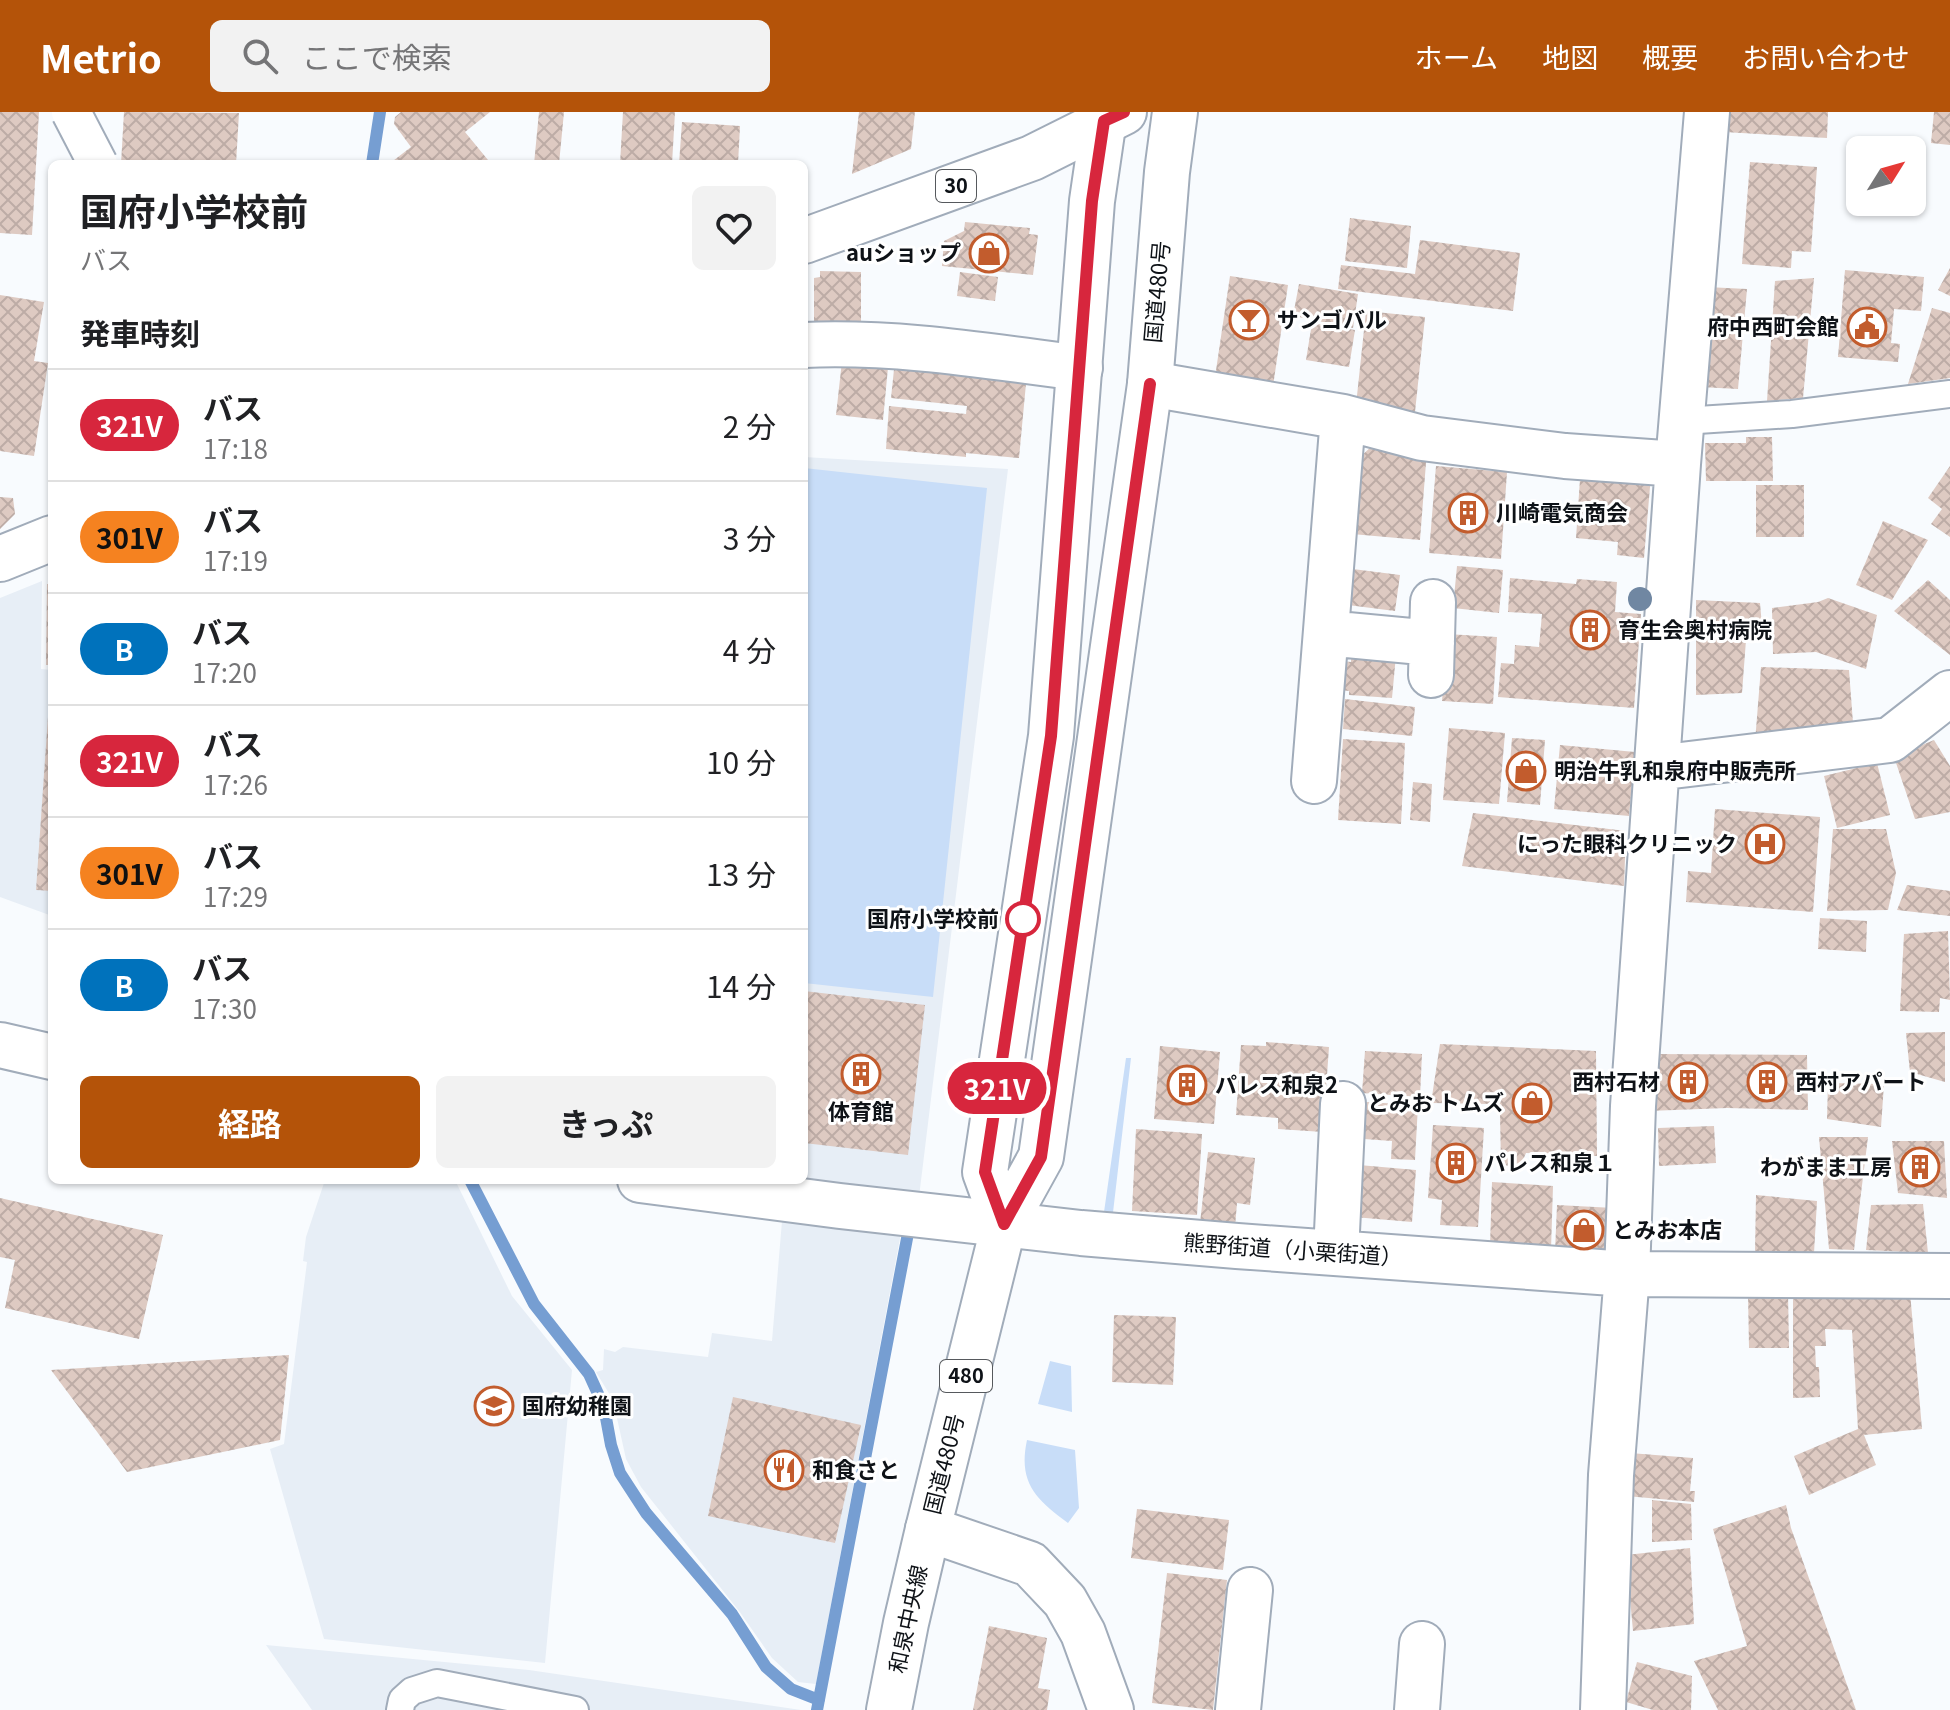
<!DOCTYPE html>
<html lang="ja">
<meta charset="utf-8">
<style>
:root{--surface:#fff;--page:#f2f2f2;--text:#202124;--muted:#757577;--line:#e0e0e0;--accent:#b45309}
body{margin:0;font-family:Georgia,"Noto Sans JP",serif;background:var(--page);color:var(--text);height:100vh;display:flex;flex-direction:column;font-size:30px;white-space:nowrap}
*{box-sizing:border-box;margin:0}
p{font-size:26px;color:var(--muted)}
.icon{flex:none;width:44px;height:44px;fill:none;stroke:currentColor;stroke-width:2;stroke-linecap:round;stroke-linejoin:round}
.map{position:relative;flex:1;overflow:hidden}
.sheet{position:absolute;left:48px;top:48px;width:760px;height:1024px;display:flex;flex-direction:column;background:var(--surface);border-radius:12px;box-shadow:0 2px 6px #0004}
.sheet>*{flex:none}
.badge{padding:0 16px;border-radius:26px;font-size:28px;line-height:52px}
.needle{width:52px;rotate:53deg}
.controls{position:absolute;left:1846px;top:24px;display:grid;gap:16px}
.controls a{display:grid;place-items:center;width:80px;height:80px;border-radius:12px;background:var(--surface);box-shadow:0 2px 6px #0004;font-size:40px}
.map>.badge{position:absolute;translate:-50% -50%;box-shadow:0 0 0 4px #fff}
h2{padding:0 32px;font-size:30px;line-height:72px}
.round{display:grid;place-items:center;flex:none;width:84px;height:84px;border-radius:12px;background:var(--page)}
.headline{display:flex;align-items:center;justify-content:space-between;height:136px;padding:0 32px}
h1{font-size:38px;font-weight:700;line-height:60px}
.cta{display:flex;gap:16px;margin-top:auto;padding:16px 32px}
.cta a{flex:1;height:92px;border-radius:12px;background:var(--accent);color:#fff;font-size:32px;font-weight:700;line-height:92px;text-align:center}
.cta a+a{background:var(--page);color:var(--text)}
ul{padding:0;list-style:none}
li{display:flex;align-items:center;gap:24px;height:112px;padding:0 32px;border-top:2px solid var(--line)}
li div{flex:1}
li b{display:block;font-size:30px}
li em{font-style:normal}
li .badge{min-width:88px;font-weight:700;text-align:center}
header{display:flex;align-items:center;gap:48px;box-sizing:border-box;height:112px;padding:0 40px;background:var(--accent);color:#fff}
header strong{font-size:38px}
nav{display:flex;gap:44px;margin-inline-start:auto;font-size:28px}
.search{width:560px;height:72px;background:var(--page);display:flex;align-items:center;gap:20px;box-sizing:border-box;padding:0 28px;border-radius:12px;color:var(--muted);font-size:30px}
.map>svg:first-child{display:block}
.built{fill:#e7eef6}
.green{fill:#c8ddf8}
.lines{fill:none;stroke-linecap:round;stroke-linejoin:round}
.stream{stroke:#769ed2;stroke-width:12}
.building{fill:url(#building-cross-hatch)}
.service-casing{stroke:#a1acba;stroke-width:30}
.minor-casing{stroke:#a1acba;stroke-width:48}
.tertiary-casing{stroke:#a1acba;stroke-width:48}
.primary-casing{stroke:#a1acba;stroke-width:48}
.trunk-casing{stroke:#a1acba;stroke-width:48}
.service{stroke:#fff;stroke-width:26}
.minor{stroke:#fff;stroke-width:44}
.tertiary{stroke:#fff;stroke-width:44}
.primary{stroke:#fff;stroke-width:44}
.trunk{stroke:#fff;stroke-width:44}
.pedestrian-bridge-casing{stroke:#a1acba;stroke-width:42;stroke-linecap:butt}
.pedestrian-bridge{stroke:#fff;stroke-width:38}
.tree{fill:#7087a2}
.line-casing{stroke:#fff;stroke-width:18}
.line{stroke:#d7263d;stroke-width:12}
.stop-dot{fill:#fff;stroke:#d7263d;stroke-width:4}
.labels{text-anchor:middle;stroke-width:6;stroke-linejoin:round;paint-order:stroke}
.shield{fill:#fff;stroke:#56595d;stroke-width:2}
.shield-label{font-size:20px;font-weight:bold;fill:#0e1217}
.poi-label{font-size:22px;font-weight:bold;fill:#0e1217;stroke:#fff;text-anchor:start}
.street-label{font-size:22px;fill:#0e1217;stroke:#fff}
.stop-label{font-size:22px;font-weight:bold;fill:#0e1217;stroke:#fff;text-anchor:end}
</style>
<header>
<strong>Metrio</strong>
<div class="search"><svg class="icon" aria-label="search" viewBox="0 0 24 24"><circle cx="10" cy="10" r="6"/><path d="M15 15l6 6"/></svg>ここで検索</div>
<nav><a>ホーム</a><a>地図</a><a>概要</a><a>お問い合わせ</a></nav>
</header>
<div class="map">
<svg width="1950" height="1598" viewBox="0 0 1950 1598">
<defs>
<pattern id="building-cross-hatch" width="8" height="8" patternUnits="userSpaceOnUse" patternTransform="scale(2)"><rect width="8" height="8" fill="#decac2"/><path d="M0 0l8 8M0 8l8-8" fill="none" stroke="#bdaca6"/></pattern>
</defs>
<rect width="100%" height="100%" fill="#f8fbfe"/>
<path class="built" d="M804,345L1008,357L919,1085L804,1068Z
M42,469L41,557L52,558V804L0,785V486Z
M325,1068H455L512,1184L572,1258L545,1551L324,1527L270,1337L284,1332L307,1150L303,1149L306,1125Z
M783,1097L902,1116L816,1572L798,1570L772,1546L739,1499L641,1375L626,1347L613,1288L596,1260L603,1258L604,1237L615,1240L623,1235L708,1245L712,1221L772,1229Z
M266,1533L529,1558L801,1598H312Z"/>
<path class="green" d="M804,356L987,376L933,885L804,871Z
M1126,946H1131L1112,1109L1103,1107Z
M1050,1249L1071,1254L1072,1300L1038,1292Z
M1027,1328L1075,1338L1079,1396L1068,1411C1035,1387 1018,1370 1027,1328Z"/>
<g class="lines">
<path class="stream" d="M372,52L380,0
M470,1068L534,1192L589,1262L604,1295L611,1333L620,1361L646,1401L732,1502L766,1555L791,1577L819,1588
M817,1598L909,1116"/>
</g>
<path class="building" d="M0,0H39L32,123L0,121Z
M124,0L239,1L236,52H121Z
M401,0H490L465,20L488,48L483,52H389L411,35L394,12L395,5Z
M539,0H564L559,52H534Z
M623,0H675L672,52H620Z
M859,0H915L911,37L852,62Z
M1725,0H1828L1827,26L1724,20Z
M1934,0H1950V33L1931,31Z
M682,10L740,14L738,52H679Z
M1750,50L1817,55L1811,140L1792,139L1791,156L1742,152Z
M1350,106L1411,114L1407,156L1345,149Z
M965,110L1030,116L1029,122L1038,123L1033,163L942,154L944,129L964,119Z
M1420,128L1520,141L1513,199L1338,177L1341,153L1415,162Z
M1950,156V184L1938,178Z
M1845,158L1924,165L1921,199L1894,197L1891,231L1900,232L1898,250L1838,245Z
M820,159L861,160V215H814V166L820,165Z
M960,160L998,165L995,189L957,184Z
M1230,164L1288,173L1273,274L1215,265Z
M1814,166L1803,286L1767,289L1775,169Z
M1299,172L1358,182L1353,216L1293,204Z
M1707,175L1747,177L1738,277L1700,275Z
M0,183L44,190L34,249L48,251L34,344L0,339Z
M1932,196L1950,201V266L1908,272Z
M1366,199L1425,205L1415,300L1356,293Z
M1312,211L1355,218L1349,255L1306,248Z
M843,240L889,245L883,308L836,303Z
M895,248L1027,261L1019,346L966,341V345L886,337L889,294L966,302L967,294L891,286Z
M1746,325H1772L1773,369H1706L1705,331H1746Z
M1373,333L1427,338L1420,428L1352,422L1358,347Z
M1436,354L1507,360L1501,447L1429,441Z
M1950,354V425L1931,412L1942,397L1928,386Z
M1605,359L1651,363L1644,446L1617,443L1618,430L1576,426L1580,367L1604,370Z
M1756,373H1804V425H1756Z
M0,385L13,386L15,402L0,417Z
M1883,409L1928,428L1892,488L1856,473Z
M1457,454L1503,458L1499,501L1453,496Z
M1337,455L1400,463L1395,499L1332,491Z
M1510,466L1576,472L1577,467L1617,470L1615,500L1641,502L1634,596L1498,585L1501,551L1514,552L1515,533L1539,535L1542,502L1508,500Z
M1928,468L1950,488V543L1894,499Z
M47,472H52V553H46Z
M1828,486L1877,503L1866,557L1816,540L1773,542L1772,496L1818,490Z
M1696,488L1760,491L1763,526L1746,528L1742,581L1696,583Z
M1447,522L1497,525L1493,592L1442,589Z
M1351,539L1396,543L1392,586L1349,583V579L1331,577L1333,548L1351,550Z
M1761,555L1849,558L1853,611L1755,630Z
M50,576H52V779L36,778Z
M1345,587L1415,595L1412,624L1343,617Z
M1449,616L1505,621L1499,692L1443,688Z
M1512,626L1545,628L1540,693L1507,690Z
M1343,627L1405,631L1401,712L1338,708Z
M1934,628L1950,654V700L1915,707L1894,645Z
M1560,633L1635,640L1629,704L1554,697Z
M1877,651L1890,703L1837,716L1824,664Z
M1413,670L1432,672L1430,710L1410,708Z
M1715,697L1820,705L1813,800L1686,790L1688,759L1711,761Z
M1473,701L1626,719L1624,774L1462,754Z
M1833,717H1886L1896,761L1888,798L1827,799Z
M1907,773L1950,779V804L1897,798Z
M1820,806L1867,809L1866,840L1818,837Z
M1948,819L1950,888L1940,886L1939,900L1900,899L1904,822Z
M804,879L925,893L908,1043L804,1031Z
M1945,920V970L1910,960L1906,921Z
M1266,930L1329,935L1323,1020L1278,1017V1006L1236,1003L1241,933L1266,934Z
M1440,932L1596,939L1597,1044L1526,1041L1520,1055L1501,1053L1500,1002L1489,992L1431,991Z
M1160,934L1220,940L1214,1012L1154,1007Z
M1365,939L1422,942L1420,985L1362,981Z
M1651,942L1807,943L1808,998L1727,996L1648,999Z
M1828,971L1884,972L1881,1015L1827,1007Z
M1366,990L1418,993L1415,1048L1391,1047L1392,1029L1364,1027Z
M1433,1013L1484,1016L1478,1115L1440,1113L1442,1088L1428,1086Z
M1714,1014L1716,1051L1659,1054L1658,1016Z
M1136,1017L1202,1022L1197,1103L1132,1099Z
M1819,1025H1868L1854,1138L1829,1137Z
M1892,1029H1944L1947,1086L1898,1081Z
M1208,1040L1255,1046L1250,1093L1237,1091L1235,1115L1200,1111Z
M1359,1053L1416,1058L1412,1110L1354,1105Z
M1492,1070L1553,1074L1551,1138L1490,1134Z
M1756,1083L1817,1089L1814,1141L1755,1140Z
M0,1086L163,1123L139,1227L5,1196L15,1148L0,1145Z
M1923,1092L1928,1141L1866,1138L1871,1093Z
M1557,1093L1614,1096L1612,1143L1555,1140Z
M1793,1176L1910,1180L1922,1317L1864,1323L1876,1353L1809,1383L1794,1344L1858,1317L1852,1218L1825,1217L1826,1234H1815L1816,1255H1819L1820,1285L1793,1286Z
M1788,1180L1789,1236H1749L1748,1181Z
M1114,1203L1176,1205L1173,1273L1112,1270Z
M289,1243L280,1328L127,1360L51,1258Z
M733,1285L861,1313L835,1431L708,1404Z
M1630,1341L1693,1346L1690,1379H1695L1694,1390L1626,1384Z
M1652,1388L1691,1392L1692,1428L1652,1430Z
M1786,1393L1791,1416L1856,1598H1718L1694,1549L1747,1534L1713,1417Z
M1137,1397L1229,1408L1223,1458L1131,1446Z
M1690,1436L1694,1512L1633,1519L1626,1443Z
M1167,1461L1227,1468L1213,1598L1152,1591Z
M989,1514L1047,1526L1038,1576L1050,1578L1047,1598H973Z
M1637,1550L1692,1564L1691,1598H1653L1626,1590Z"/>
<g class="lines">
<g class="service-casing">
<path id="service" d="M1682,309L1792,302L1950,282
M400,1598L402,1588L412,1579L437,1571L575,1598"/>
</g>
<g class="minor-casing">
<path id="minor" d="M804,233C898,229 987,244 1080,256
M1150,272L1343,305L1422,326L1565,344L1678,352
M1326,521L1432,531
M1431,563L1433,490
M1656,656L1890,628L1950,581
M1314,669L1343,305
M0,933L52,945
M640,1068L840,1094L1081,1121L1237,1134L1627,1162L1950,1164
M1336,1141L1343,992
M1238,1598L1250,1478
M1417,1598L1422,1532
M1603,1598L1611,1363L1627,1162L1633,994L1678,352L1707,0"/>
</g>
<g class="tertiary-casing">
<path id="tertiary" d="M889,1598L906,1511L928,1417"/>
</g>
<g class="primary-casing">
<path id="primary" d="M804,129L1032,46L1124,0
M0,447L52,426"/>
</g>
<g class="trunk-casing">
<path id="trunk" d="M1004,1112L985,1060L1051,624L1092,89L1105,0
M1111,1598L1083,1521L1065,1489L1030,1452L928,1417L1004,1112L1041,1045L1150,272L1167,60L1175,0"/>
</g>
<use href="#service" class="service"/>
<use href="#minor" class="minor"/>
<use href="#tertiary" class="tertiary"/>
<use href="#primary" class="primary"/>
<use href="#trunk" class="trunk"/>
<g class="pedestrian-bridge-casing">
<path id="pedestrian-bridge" d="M71,0L98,52"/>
</g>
<use href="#pedestrian-bridge" class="pedestrian-bridge"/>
</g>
<circle class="tree" cx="1640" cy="487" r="12"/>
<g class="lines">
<g class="line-casing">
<path id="line" d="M1124,0L1104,9L1092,89L1051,624L985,1060L1004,1112L1041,1045L1150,272"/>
</g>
<use href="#line" class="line"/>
</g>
<defs>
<g id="shop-ring" transform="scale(2)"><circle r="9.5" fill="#fff" stroke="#c25c2d" stroke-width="1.5"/><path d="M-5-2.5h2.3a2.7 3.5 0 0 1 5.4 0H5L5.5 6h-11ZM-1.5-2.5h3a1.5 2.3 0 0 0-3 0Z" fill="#c25c2d"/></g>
<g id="bar-ring" transform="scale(2)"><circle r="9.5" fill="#fff" stroke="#c25c2d" stroke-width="1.5"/><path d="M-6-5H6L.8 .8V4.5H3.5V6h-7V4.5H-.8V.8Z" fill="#c25c2d"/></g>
<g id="civic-ring" transform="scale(2)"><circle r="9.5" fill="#fff" stroke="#c25c2d" stroke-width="1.5"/><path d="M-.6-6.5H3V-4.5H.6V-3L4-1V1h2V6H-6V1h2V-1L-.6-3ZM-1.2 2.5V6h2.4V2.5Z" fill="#c25c2d"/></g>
<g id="building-ring" transform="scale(2)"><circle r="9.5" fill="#fff" stroke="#c25c2d" stroke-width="1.5"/><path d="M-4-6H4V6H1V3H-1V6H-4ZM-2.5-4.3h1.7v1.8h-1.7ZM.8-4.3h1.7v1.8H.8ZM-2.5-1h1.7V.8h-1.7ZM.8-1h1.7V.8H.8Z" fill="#c25c2d"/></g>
<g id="hospital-ring" transform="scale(2)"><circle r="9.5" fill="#fff" stroke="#c25c2d" stroke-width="1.5"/><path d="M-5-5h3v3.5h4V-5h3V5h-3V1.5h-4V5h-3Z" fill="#c25c2d"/></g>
<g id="school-ring" transform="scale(2)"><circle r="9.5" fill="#fff" stroke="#c25c2d" stroke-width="1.5"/><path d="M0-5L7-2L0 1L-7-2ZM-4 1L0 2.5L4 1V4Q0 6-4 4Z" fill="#c25c2d"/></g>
<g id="restaurant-ring" transform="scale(2)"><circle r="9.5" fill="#fff" stroke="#c25c2d" stroke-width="1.5"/><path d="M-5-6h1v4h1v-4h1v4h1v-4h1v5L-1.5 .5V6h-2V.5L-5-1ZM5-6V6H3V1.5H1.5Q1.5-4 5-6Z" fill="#c25c2d"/></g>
</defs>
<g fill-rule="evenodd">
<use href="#shop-ring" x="989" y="141"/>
<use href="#bar-ring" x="1249" y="208"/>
<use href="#civic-ring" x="1867" y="215"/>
<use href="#building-ring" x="1468" y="401"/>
<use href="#building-ring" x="1590" y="518"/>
<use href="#shop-ring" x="1526" y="659"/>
<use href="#hospital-ring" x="1765" y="732"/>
<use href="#building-ring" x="861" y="962"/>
<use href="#building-ring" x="1688" y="970"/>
<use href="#building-ring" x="1767" y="970"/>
<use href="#building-ring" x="1187" y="973"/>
<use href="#shop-ring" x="1532" y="991"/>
<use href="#building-ring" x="1456" y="1051"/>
<use href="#building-ring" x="1920" y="1055"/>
<use href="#shop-ring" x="1584" y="1118"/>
<use href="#school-ring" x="494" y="1294"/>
<use href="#restaurant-ring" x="784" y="1358"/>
</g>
<circle class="stop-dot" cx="1023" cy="807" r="16"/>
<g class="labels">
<g class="shield">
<rect x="936" y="58" width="40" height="32" rx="6"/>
<rect x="940" y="1248" width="52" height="32" rx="6"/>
</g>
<g class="shield-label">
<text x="956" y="81">30</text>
<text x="966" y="1271">480</text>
</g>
<g class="poi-label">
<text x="961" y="149" text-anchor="end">auショップ</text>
<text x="1277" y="216">サンゴバル</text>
<text x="1839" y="223" text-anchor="end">府中西町会館</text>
<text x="1496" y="409">川崎電気商会</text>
<text x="1618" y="526">育生会奥村病院</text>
<text x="1554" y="667">明治牛乳和泉府中販売所</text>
<text x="1737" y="740" text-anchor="end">にった眼科クリニック</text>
<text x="1660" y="978" text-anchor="end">西村石材</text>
<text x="1795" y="978">西村アパート</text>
<text x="1215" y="981">パレス和泉2</text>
<text x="1504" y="999" text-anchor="end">とみお トムズ</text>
<text x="861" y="1008" text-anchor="middle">体育館</text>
<text x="1484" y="1059">パレス和泉１</text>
<text x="1892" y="1063" text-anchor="end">わがまま工房</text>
<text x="1612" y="1126">とみお本店</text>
<text x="522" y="1302">国府幼稚園</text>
<text x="812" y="1366">和食さと</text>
</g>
<g class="street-label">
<text transform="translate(1157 180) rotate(-85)" y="8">国道480号</text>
<text transform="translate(1293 1138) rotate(4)" y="8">熊野街道（小栗街道）</text>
<text transform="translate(944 1352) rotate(-76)" y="8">国道480号</text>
<text transform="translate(908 1507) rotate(-78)" y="8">和泉中央線</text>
</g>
<g class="stop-label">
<text x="999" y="815">国府小学校前</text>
</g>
</g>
</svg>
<div class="controls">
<a><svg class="needle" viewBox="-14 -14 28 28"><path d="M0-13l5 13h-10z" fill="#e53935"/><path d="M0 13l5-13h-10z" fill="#757577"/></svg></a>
</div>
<b class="badge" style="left:997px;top:976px;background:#d7263d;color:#fff">321V</b>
<section class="sheet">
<div class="headline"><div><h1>国府小学校前</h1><p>バス</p></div><a class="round"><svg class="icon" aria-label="heart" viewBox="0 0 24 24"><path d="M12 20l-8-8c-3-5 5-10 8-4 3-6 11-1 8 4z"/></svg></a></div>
<h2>発車時刻</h2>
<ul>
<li><span class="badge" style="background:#d7263d;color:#fff">321V</span><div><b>バス</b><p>17:18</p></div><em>2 分</em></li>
<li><span class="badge" style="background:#f58220;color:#111">301V</span><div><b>バス</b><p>17:19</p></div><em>3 分</em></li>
<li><span class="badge" style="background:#0072bc;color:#fff">B</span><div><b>バス</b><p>17:20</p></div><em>4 分</em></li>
<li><span class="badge" style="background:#d7263d;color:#fff">321V</span><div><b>バス</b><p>17:26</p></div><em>10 分</em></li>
<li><span class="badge" style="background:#f58220;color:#111">301V</span><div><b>バス</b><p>17:29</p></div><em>13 分</em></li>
<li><span class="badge" style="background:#0072bc;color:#fff">B</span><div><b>バス</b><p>17:30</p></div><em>14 分</em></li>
</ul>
<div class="cta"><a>経路</a><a>きっぷ</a></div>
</section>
</div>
